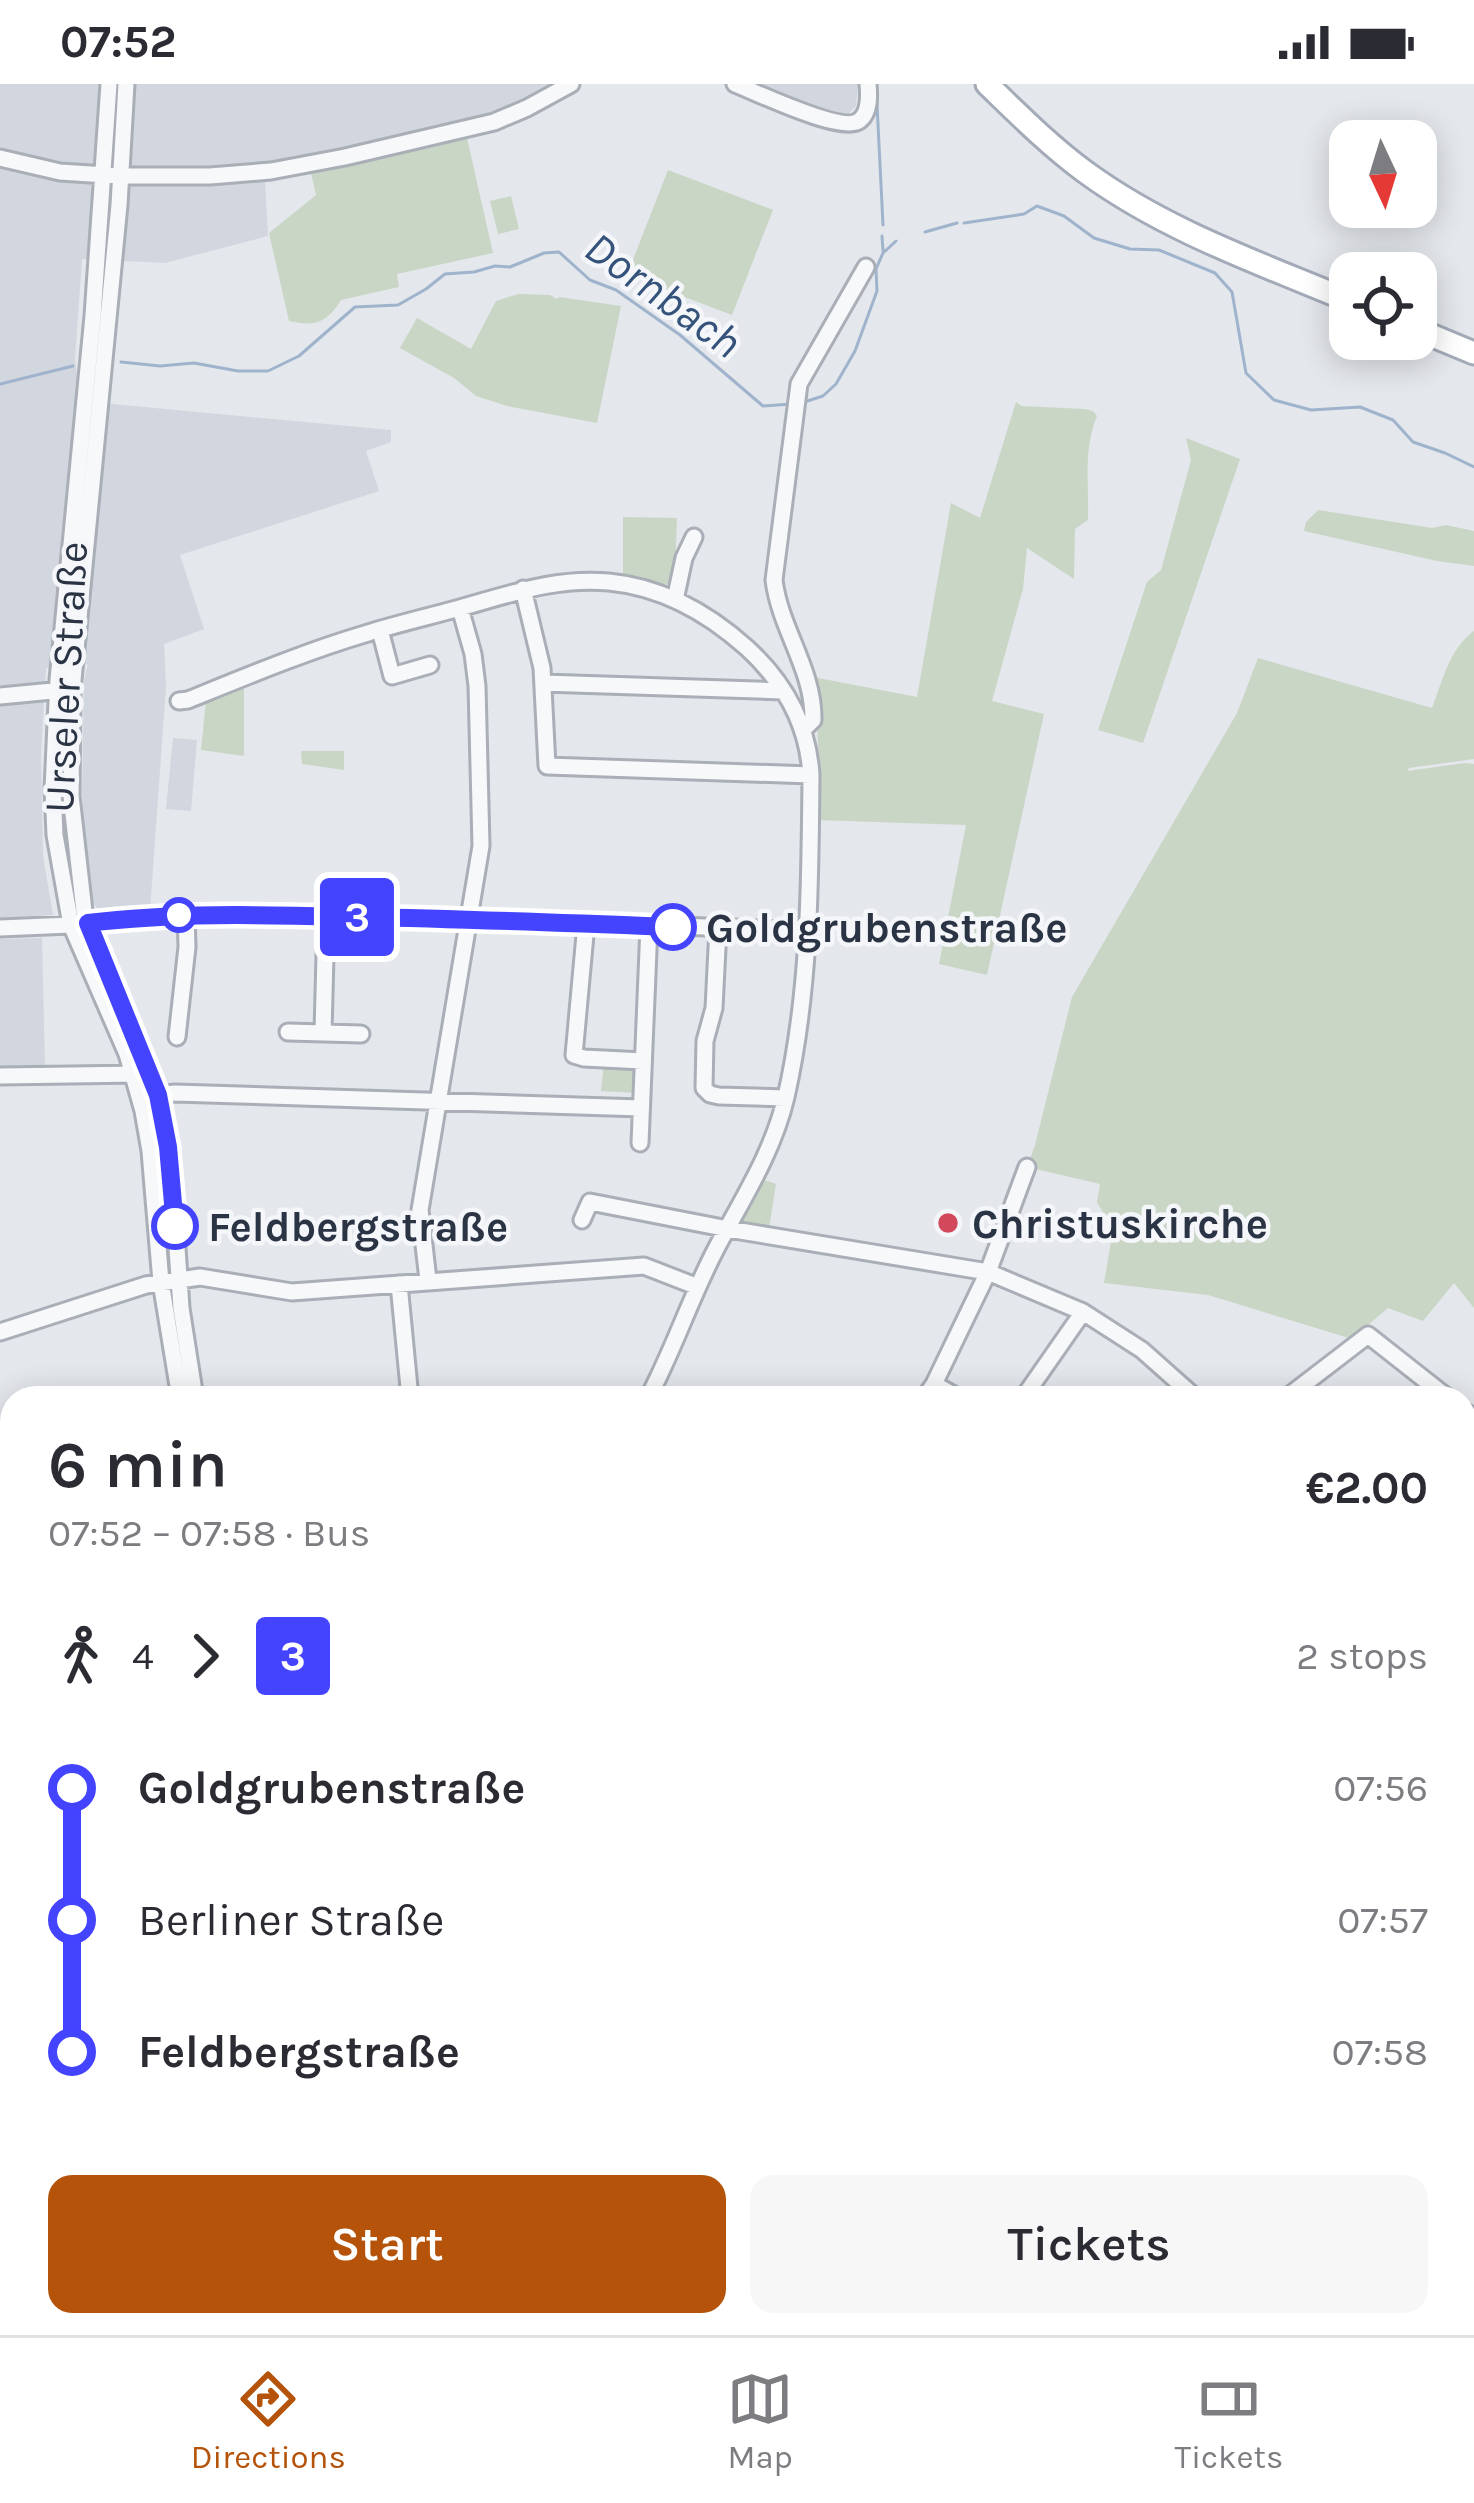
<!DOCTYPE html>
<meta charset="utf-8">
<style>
:root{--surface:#fff;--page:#f7f7f7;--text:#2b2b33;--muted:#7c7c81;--line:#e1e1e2;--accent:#b45309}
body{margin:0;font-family:Karla,sans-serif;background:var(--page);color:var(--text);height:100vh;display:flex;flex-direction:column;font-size:45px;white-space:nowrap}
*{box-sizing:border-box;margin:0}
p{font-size:39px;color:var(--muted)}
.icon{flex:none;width:66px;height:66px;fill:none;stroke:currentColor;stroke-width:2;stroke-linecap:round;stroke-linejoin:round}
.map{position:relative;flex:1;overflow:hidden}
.sheet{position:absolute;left:0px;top:1302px;width:1476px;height:951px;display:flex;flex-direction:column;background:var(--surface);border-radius:36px 36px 0 0;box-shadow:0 6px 30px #0003}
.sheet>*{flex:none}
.badge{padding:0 24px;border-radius:9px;font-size:42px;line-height:78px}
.needle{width:78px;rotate:176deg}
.controls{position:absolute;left:1329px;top:36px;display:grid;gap:24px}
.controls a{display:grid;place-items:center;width:108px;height:108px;border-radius:24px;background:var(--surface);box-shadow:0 6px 30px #0003;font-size:60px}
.map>.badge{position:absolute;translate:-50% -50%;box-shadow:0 0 0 6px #fff}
.legs{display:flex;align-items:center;gap:18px;height:132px;padding:0 48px;font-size:39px}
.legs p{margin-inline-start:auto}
.overview{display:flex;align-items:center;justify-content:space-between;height:204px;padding:0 48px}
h1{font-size:66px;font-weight:600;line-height:90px}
.cta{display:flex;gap:24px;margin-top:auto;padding:24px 48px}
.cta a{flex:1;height:138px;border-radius:24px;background:var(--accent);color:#fff;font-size:48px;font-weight:600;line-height:138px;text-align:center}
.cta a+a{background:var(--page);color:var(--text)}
ul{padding:0 48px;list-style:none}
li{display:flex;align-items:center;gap:42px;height:132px;font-size:45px}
li i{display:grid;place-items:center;width:18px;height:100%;margin:0 15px;background:currentColor}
li i::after{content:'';width:30px;height:30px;margin:-15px;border:9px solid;border-radius:50%;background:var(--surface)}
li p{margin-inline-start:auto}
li:first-child i{background:linear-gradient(#0000 50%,currentColor 0)}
li:last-child i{background:linear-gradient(currentColor 50%,#0000 0)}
.status{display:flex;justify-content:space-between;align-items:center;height:84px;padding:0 60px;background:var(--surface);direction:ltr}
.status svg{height:33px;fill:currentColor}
.menu{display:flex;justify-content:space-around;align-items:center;height:168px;border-top:3px solid var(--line);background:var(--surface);font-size:33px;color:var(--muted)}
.menu a{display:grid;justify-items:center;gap:6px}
.menu .on{color:var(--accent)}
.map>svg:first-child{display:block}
.built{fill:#d2d6de}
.green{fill:#c9d6c5}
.water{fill:#9fb4cc}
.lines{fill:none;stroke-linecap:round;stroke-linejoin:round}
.stream{stroke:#9fb4cc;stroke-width:3}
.minor-casing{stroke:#a9aeb7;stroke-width:21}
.major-casing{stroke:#a3abb8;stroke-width:27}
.minor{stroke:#f7f8fa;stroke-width:15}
.major{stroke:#fff;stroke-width:21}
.line-1-casing{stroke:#fff;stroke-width:27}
.line-1{stroke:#44f;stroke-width:18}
.stop-1-dot{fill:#fff;stroke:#44f;stroke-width:6}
.poi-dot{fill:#d1495b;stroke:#f4f6f9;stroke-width:4.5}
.labels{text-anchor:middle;stroke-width:9;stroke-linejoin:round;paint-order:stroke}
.street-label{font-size:42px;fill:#2b3445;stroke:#f4f6f9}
.stop-label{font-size:42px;font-weight:bold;fill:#2b3445;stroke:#f4f6f9;text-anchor:start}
.poi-label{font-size:42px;font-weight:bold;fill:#2b3445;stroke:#f4f6f9;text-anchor:start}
.water-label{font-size:45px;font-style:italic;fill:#34527a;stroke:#f4f6f9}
</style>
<div class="status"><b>07:52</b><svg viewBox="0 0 49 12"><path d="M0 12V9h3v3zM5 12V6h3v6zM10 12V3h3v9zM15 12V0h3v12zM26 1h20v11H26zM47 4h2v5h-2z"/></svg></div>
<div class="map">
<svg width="1474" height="2251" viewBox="0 0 1474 2251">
<rect width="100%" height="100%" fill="#e4e7ec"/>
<path class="built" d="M0,0H565L493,31L347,64L264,79L268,152L165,179L82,175L75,275L80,317L391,346V358L366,367L379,407L180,471L204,545L164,560L166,602L150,826L104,829L95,822L92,814L87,782L82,709L84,596L88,580L46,584L41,670L43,772L53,831L0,834Z
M753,0H858L856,22L846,32H828Z
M173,654L197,656L191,727L166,725Z
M42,854L45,986L0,987V855Z"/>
<path class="green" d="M467,54L493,169L397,190L399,203L341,216C327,239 314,243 289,237L269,149L316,111L311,89Z
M668,86L773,126L732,231L627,191Z
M511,112L519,145L498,150L490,117Z
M518,210L550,211L557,215L559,213L621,222L597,339L507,322L476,312L454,294L400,264L417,234L471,265L496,217Z
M1016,318L1021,322L1085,325L1093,327L1097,332C1083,366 1089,400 1088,436L1075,445L1074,495L1027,464L1023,505L992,617L1044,630L987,891L939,880L966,741L816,736C819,710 820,686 818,660C816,633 821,622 813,593L917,613L951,419L980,434Z
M1186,354L1240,375L1143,659L1098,646L1147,498L1161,486L1191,376Z
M1318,426L1432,444L1446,441L1474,447V482L1437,477L1304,447L1306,438Z
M623,433L677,434L675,487L670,499L662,501L623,491Z
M1474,547V675L1409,684L1407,687L1465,679L1474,680V1224L1454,1199L1423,1237L1388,1224L1352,1255L1208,1211L1104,1199L1113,1146L1097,1118L1100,1100L1027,1083L1035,1061L1072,913L1237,629L1258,574L1432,624C1443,596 1449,565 1474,547Z
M244,601V672L201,666L206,617Z
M301,667H344V686L302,680Z
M604,978L631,979L639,987L638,1009L601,1007Z
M755,1093L776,1100L768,1151L728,1145Z
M1474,1471V1915L1464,1916V1476Z
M12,1589V2117L0,2120V1594Z
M1464,1923H1474V2251L1414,2241H1464Z
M102,2241H246L233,2251H102Z"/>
<path class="water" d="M12,1697V1881L0,1824V1700Z"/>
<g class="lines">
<path class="stream" d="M876,0L883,141
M964,139L1024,130L1037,122L1064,132L1094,154L1130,165L1159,166L1215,189L1232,208L1246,289L1274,316L1311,326L1360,323L1393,336L1413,358L1445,369L1474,383
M925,148L957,139
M882,152L883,167
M121,278L160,282L194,279L238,287H268L299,272L355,223L398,221L426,205L445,190L474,188L495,182L510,183L544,169L559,168L590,196L616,206L680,251L763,322L792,320
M0,300L73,282
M801,319L823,312L836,300L855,267L877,207L876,185L883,169L896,157
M145,2251V2241"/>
<g class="minor-casing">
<path id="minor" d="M109,0L93,232L58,596L53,705L55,751L71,841L127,970L143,1027L150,1067L161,1198L180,1314
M126,0L119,121L72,606L71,712L84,827L149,989L161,1026L173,1103L181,1224L195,1314
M735,0C756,8 844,51 860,36C870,28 869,11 868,0
M0,74L60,88L121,92H210L271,87L345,73L494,38L527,24L571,0
M523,505L542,584L547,682L811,691
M675,516L684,474L694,453
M380,546L392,592L430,581
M543,599L783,607
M0,612L63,606
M179,617L188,616C247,592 307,567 368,549C397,540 427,533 456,525C508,511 554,493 609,498C661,503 708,529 747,564C784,598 808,641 811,691C810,799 810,907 786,1013C773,1068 743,1114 717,1163C691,1212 674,1265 648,1314
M804,645L813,636C814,586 780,545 774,496L799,300L866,183
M586,840L574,971L584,974L643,977
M0,844L71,841L186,830L470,834L807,847
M718,844L714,924L705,957L704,1004L710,1010L719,1012L785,1014
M288,948L361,950
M323,949L326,832
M177,953L187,863L186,830
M0,992L140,990
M158,1011L175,1009L641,1024
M640,1059L649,842
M582,1136L590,1118L728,1145L988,1188L1083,1228L1142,1266L1196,1314
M428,1196L420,1126L481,762L477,602L473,570L460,524
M399,1200L410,1314
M0,1248L146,1201L200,1193L292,1208L644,1182L698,1203
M934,1300L959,1314
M924,1314L934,1300L988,1188L1027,1083
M1023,1314L1083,1228
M1286,1314L1368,1251L1448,1314
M1464,1327L1474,1334
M0,1451L12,1459
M0,1467L12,1474
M1464,1467L1474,1461
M0,1587L12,1581
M1464,1915H1474
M0,2140L12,2137
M0,2234L12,2238
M1362,2241L1423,2251
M281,2247L341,2241L452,2251
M75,2251L79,2241
M255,2251L267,2241"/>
</g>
<g class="major-casing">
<path id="major" d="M987,0C1018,30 1049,61 1084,87C1164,146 1259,179 1350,217
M1416,245L1474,269"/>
</g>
<use href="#minor" class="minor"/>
<use href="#major" class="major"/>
</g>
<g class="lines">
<g class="line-1-casing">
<path id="line-1" d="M175,1142L168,1063L158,1011L88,839C179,828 270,831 362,833C466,835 569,839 673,843"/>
</g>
<use href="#line-1" class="line-1"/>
</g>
<g class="stop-1-dot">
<circle cx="179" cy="831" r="15"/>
<circle cx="673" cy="843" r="21"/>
<circle cx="175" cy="1142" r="21"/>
</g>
<circle class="poi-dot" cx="948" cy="1139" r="12"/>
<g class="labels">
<g class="street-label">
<text transform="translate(65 593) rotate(-87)" y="15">Urseler Straße</text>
</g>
<g class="stop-label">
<text x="706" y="858">Goldgrubenstraße</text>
<text x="208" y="1157">Feldbergstraße</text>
</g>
<g class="poi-label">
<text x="972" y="1154">Christuskirche</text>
</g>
<g class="water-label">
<text transform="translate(664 210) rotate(36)" y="16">Dornbach</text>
</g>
</g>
</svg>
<div class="controls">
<a><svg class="needle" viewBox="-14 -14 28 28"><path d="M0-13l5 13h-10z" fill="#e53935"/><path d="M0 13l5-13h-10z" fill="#7c7c81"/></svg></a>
<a><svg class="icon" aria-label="locate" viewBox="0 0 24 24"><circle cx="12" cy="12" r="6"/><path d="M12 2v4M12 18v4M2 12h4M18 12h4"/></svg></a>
</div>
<b class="badge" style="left:357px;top:833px;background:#44f;color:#fff">3</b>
<section class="sheet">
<div class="overview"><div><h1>6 min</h1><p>07:52 – 07:58 · Bus</p></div><b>€2.00</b></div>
<div class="legs"><svg class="icon" aria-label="walk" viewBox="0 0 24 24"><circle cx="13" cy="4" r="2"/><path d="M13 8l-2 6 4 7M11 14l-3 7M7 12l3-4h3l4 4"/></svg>4<svg class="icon" aria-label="forward" viewBox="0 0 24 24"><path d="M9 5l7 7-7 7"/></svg><b class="badge" style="background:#44f;color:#fff">3</b><p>2 stops</p></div>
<ul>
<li><i style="color:#44f"></i><b>Goldgrubenstraße</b><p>07:56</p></li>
<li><i style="color:#44f"></i><span>Berliner Straße</span><p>07:57</p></li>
<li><i style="color:#44f"></i><b>Feldbergstraße</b><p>07:58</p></li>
</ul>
<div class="cta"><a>Start</a><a>Tickets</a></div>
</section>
</div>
<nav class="menu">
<a class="on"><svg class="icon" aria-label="directions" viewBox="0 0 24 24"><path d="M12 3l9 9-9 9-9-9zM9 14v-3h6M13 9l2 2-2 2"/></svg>Directions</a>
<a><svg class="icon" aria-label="map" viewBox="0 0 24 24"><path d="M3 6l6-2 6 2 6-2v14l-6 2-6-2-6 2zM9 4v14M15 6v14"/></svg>Map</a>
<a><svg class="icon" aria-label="tickets" viewBox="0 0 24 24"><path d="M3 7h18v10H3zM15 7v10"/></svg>Tickets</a>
</nav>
